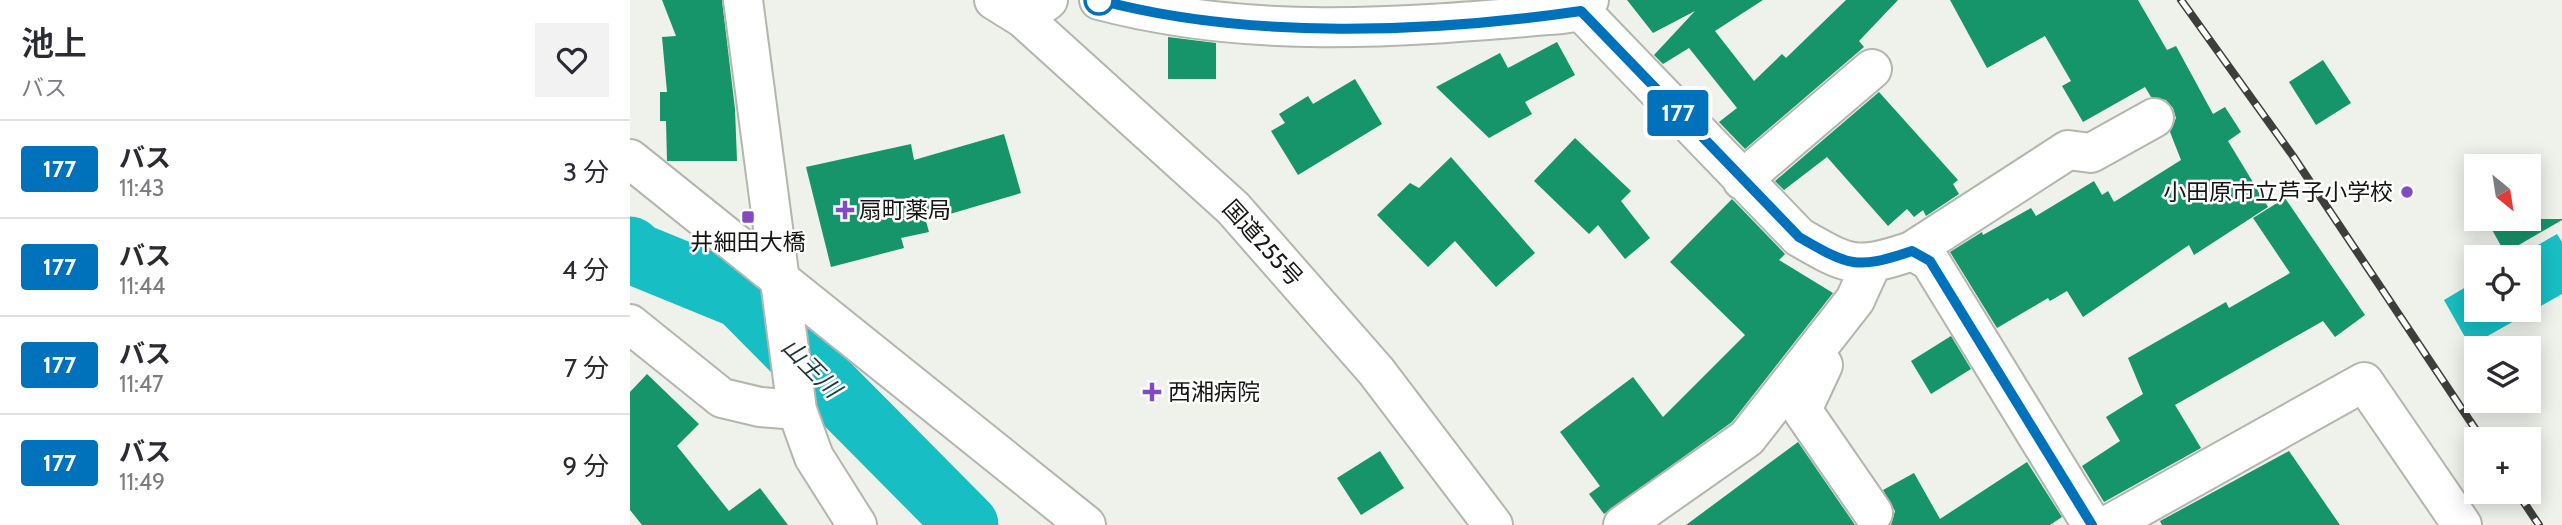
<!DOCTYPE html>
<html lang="ja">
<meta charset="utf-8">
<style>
:root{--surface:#fff;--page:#f2f2f3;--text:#2b2b33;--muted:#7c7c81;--line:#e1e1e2}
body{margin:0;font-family:Cabin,"Noto Sans JP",sans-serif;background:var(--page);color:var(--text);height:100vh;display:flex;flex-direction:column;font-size:26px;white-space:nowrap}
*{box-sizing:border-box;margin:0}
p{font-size:23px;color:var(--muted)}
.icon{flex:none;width:38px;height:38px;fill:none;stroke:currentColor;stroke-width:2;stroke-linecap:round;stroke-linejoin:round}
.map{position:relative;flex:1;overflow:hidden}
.panel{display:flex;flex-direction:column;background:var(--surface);width:630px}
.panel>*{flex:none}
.badge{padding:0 14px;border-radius:5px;font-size:24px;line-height:46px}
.needle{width:46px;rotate:150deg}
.buttons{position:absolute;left:1834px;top:154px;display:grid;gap:14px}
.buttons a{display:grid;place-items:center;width:77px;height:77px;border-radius:0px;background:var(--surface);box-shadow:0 4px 18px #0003;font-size:35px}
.map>.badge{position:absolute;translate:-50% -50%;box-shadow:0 0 0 4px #fff}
.round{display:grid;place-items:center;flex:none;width:74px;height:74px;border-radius:0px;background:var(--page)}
.summary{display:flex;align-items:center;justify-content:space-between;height:119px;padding:0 21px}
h1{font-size:33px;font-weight:600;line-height:52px}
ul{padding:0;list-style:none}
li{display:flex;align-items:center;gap:21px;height:98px;padding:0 21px;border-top:2px solid var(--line)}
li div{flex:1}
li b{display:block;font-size:26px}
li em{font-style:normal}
li .badge{min-width:77px;font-weight:700;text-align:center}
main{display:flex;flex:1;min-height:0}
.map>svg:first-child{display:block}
.water{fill:#17bec3}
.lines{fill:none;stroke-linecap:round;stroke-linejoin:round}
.river{stroke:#17bec3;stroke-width:63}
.building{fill:#16946a}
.minor-casing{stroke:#b2b6ae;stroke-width:42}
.highway-casing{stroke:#b2b6ae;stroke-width:42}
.minor{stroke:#fff;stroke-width:38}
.highway{stroke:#fff;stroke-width:38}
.rail-casing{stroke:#3e3f3c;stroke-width:8}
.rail{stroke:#fff;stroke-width:5;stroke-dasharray:16;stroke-linecap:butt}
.line-casing{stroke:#fff;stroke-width:16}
.line{stroke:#0072bc;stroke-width:10}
.stop-dot{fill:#fff;stroke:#0072bc;stroke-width:3.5}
.poi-dot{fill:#834bc1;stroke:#fff;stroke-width:2.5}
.labels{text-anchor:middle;stroke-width:5;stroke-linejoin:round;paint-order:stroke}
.poi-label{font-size:23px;fill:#161714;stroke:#fff;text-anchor:start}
.street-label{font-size:23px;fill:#161714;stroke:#fff}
.water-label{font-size:24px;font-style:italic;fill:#21393a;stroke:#fff}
</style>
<main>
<section class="panel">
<div class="summary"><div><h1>池上</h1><p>バス</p></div><a class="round"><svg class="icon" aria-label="heart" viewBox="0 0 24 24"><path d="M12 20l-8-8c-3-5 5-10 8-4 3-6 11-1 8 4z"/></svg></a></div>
<ul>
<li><span class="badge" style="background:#0072bc;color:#fff">177</span><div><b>バス</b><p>11:43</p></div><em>3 分</em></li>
<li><span class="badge" style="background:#0072bc;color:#fff">177</span><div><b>バス</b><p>11:44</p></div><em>4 分</em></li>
<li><span class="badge" style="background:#0072bc;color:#fff">177</span><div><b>バス</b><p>11:47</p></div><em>7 分</em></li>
<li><span class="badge" style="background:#0072bc;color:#fff">177</span><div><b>バス</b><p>11:49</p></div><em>9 分</em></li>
</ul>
</section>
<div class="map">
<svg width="1932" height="525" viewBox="0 0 1932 525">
<rect width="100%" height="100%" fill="#eef2ea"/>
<path class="water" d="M1927,234L1932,242V294L1840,346L1814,300L1846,281V310H1899V257H1887Z"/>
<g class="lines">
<path class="river" d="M0,248L8,255L111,297L337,525"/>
</g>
<path class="building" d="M32,0H92L105,109L107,161H37L36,121H30V92H37L32,37L46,36Z
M997,0H1133L1085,31L1124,81L1152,54L1156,58L1216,0H1268L1229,41L1234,47L1115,149L1089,122L1107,108L1059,48L1033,64L1024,55L1065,11L1023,33Z
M1320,0H1508L1537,50L1546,46L1583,114L1595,107L1611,132L1598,141L1638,207L1564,255L1559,245L1453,317L1437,291L1420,301L1418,298L1367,328L1320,252L1352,232L1353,235L1401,208L1406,216L1464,181L1472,195L1478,191L1484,202L1551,160L1540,132L1546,118L1543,108L1536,100L1521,97L1515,87L1453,122L1432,86L1441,81L1415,36L1357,68Z
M538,37L586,43V79H538Z
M927,42L945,75L895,102L902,114L859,138L806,87L870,53L878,68Z
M1693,60L1721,103L1686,125L1659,82Z
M725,79L752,124L668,175L641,131L655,123L649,114L678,96L683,104Z
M1249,92L1328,180L1323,184L1329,194L1296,216L1293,210L1284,217L1277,209L1258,226L1197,157L1154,190L1145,181Z
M374,134L391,193L296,221L299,232L271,238L274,248L201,267L176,167L281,144L284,160Z
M945,138L1001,191L991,201L1020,238L995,259L968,225L959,234L904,181Z
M821,157L905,253L866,287L825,241L798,267L747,215L780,183L789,188Z
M1655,198L1735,315L1705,337L1693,321L1545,405L1571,448L1474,502L1452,466L1490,441L1476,417L1513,394L1498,358L1596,302L1599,308L1660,273L1623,218Z
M1102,199L1155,254L1149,260L1203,293L1102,422L974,514L959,494L970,486L930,432L1003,377L1033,417L1115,335L1040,262Z
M1856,219H1932V220L1875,253Z
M1321,336L1341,369L1301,394L1281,361Z
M17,374L69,424L47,446L99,511L130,488L158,525H12L0,510V392Z
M1168,442L1225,525H1056Z
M750,451L774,488L731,515L707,478Z
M1659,451L1710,525H1532L1530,521Z
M1397,462L1432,517L1420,525H1261L1265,511L1253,490L1284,473L1310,519Z"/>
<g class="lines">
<g class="minor-casing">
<path id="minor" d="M113,0L167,410L184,457L227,525
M469,0C625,41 774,27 932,14L951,11L959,0
M951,11L1169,237C1219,266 1226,270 1282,251L1300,261L1462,525
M393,18L418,0
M0,159L456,525
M1112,180L1242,69
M1282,251L1438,150L1461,153L1524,118
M0,324L92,398L130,407L167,410
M1193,365L1172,410L1243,513
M993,525L1117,438L1225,300L1241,265
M1478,525L1734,382L1832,525"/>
</g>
<g class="highway-casing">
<path id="highway" d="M364,0L393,18L603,208L746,371L863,525"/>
</g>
<use href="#minor" class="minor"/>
<use href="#highway" class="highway"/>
<g class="rail-casing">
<path id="rail" d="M1551,0L1663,156L1852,439
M1887,492L1909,525"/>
</g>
<use href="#rail" class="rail"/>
</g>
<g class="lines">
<g class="line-casing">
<path id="line" d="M469,0C618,40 799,33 951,11L1169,237C1219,266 1226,270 1282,251L1300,261L1462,525"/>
</g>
<use href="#line" class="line"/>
</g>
<circle class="stop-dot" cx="469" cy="0" r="14"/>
<g class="poi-dot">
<circle cx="1777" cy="192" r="7"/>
<path d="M211.5 199.5h7v7h7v7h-7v7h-7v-7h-7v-7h7z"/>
<rect x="111" y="210" width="14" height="14" rx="3.5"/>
<path d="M518.5 381.5h7v7h7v7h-7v7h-7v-7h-7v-7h7z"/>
</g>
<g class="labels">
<g class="poi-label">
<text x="1763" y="200" text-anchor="end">小田原市立芦子小学校</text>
<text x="229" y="218">扇町薬局</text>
<text x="118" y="250" text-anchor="middle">井細田大橋</text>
<text x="538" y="400">西湘病院</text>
</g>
<g class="street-label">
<text transform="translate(633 243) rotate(48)" y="8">国道255号</text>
</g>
<g class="water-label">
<text transform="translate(181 368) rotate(45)" y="8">山王川</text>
</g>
</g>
</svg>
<div class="buttons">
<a><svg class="needle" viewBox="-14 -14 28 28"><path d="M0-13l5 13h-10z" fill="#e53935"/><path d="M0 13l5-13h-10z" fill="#7c7c81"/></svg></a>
<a><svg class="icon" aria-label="locate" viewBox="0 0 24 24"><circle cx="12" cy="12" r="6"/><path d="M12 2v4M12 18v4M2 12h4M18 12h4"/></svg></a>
<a><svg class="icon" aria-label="layers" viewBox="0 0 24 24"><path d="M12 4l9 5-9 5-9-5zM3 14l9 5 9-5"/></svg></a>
<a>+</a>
</div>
<b class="badge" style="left:1048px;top:113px;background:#0072bc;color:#fff">177</b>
</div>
</main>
